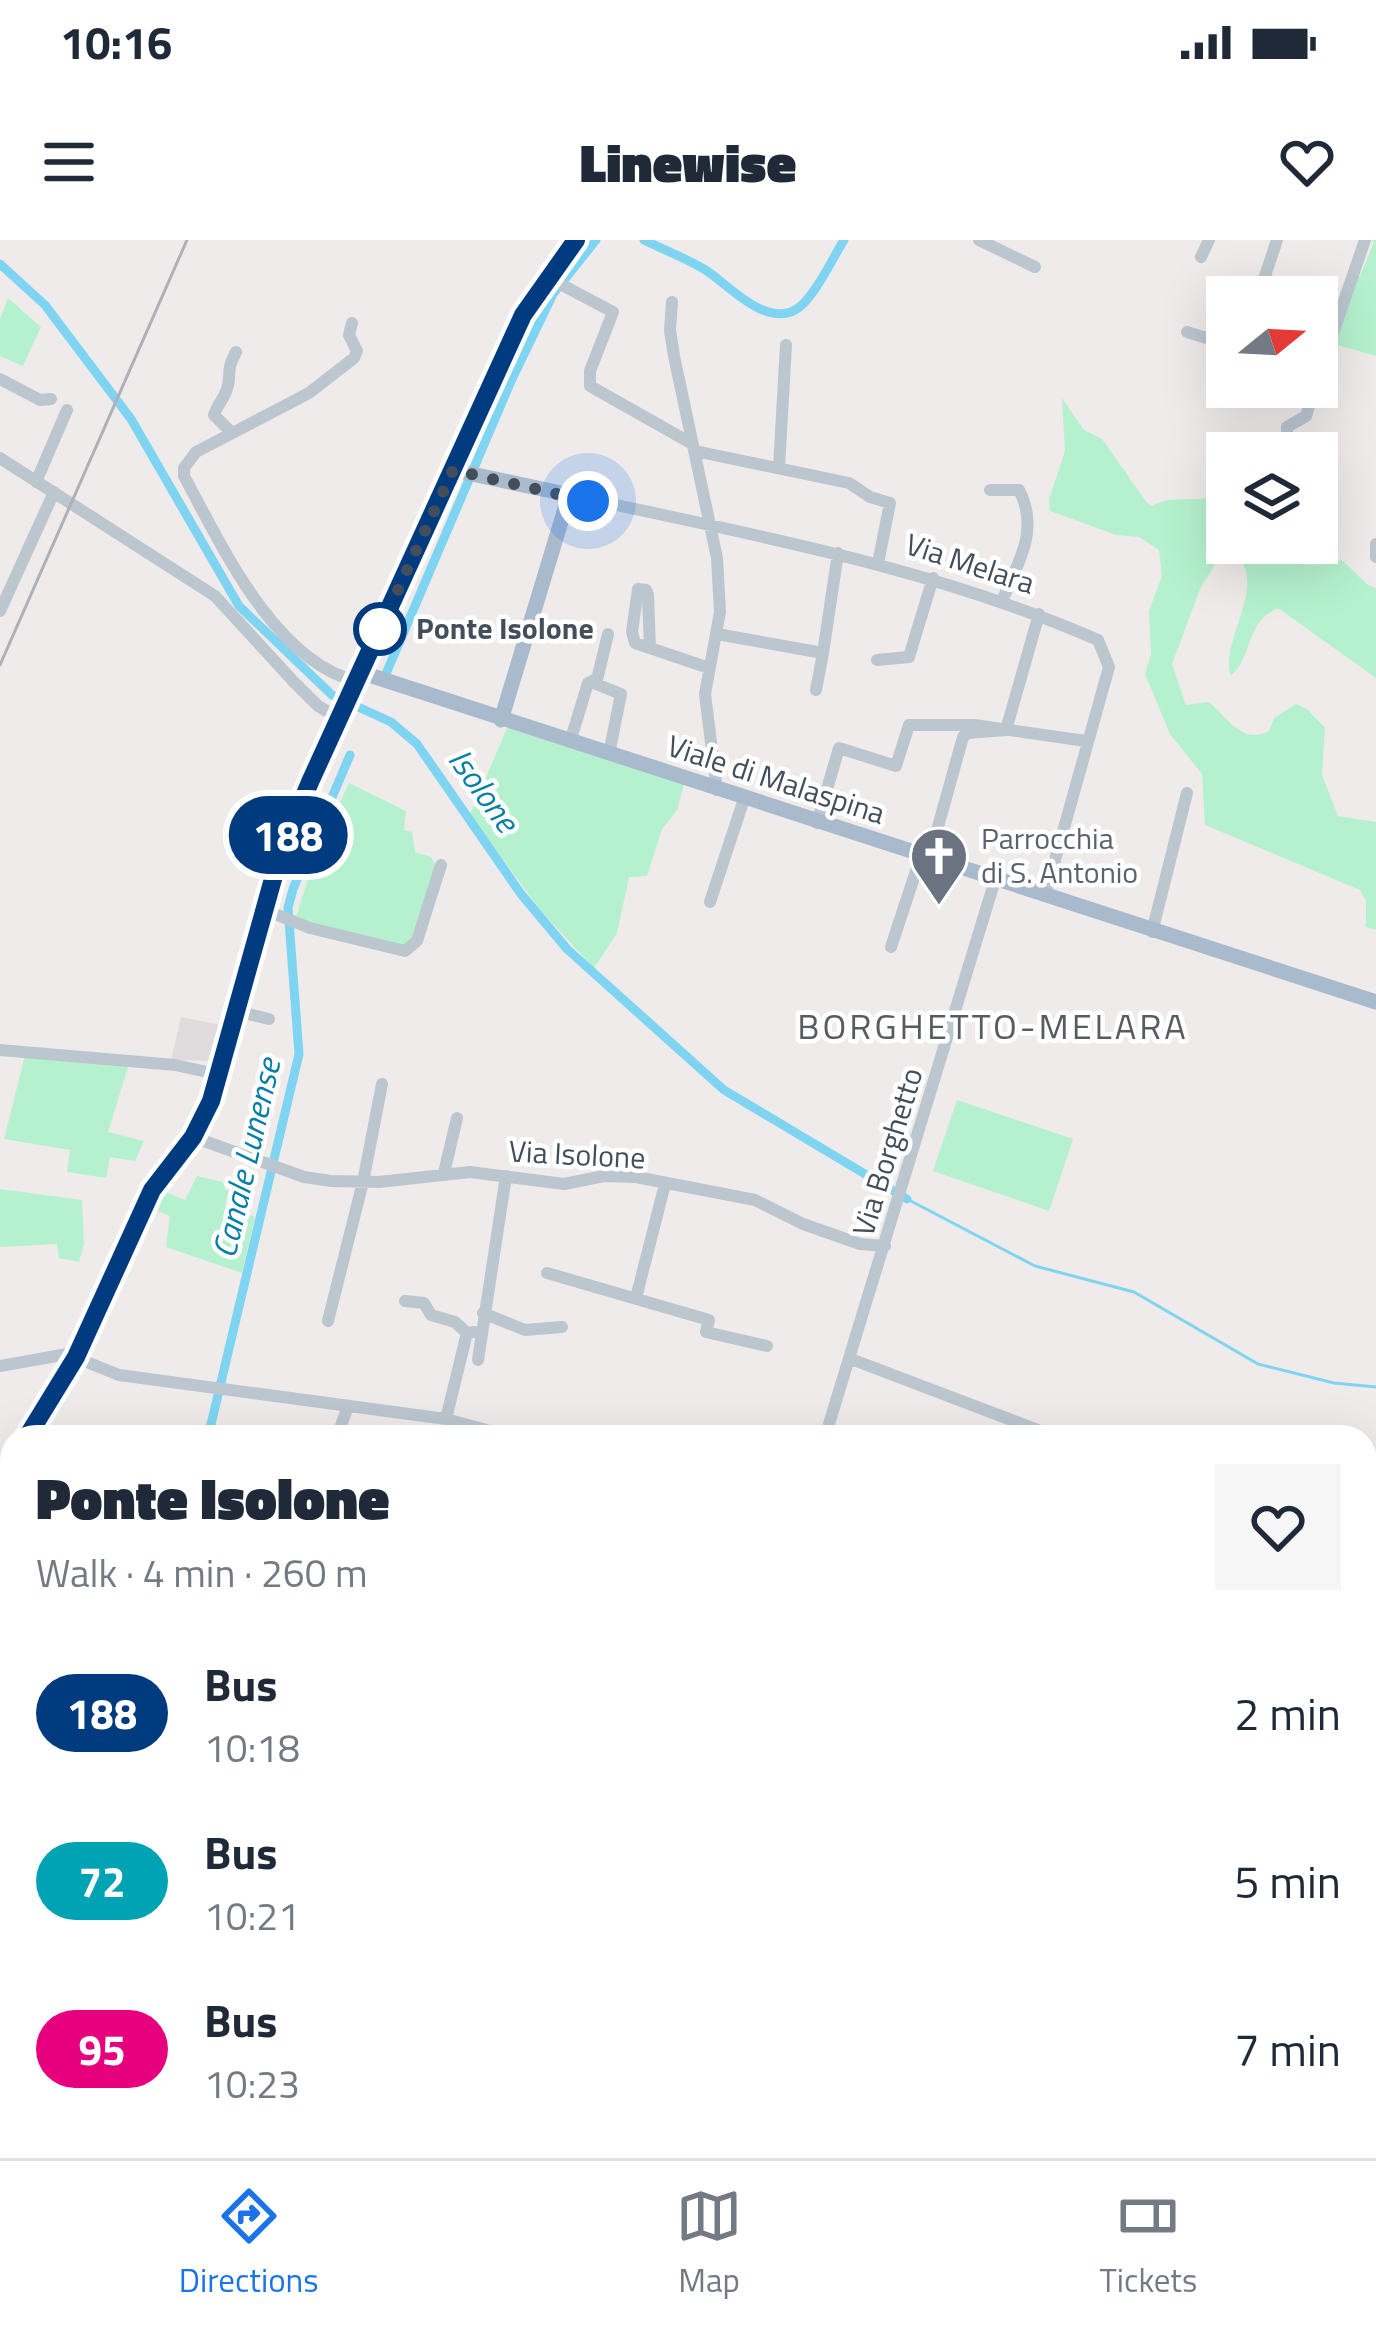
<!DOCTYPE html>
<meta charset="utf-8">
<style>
:root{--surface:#fff;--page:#f6f6f7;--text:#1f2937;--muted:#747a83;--line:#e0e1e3;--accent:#1a73e8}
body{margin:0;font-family:"Titillium Web",sans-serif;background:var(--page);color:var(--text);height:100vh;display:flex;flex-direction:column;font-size:45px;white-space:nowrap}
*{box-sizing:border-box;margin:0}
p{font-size:39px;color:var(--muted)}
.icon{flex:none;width:66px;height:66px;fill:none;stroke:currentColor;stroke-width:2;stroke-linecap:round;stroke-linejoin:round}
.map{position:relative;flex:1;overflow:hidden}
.side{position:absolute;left:0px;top:1185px;width:1377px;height:735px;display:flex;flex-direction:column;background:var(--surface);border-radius:36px 36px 0 0;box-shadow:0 12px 48px #0002}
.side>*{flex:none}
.badge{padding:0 24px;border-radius:39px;font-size:42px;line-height:78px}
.needle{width:78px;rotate:72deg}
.fabs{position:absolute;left:1206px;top:36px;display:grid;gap:24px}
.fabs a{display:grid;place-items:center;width:132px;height:132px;border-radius:0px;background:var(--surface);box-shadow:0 12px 48px #0002;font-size:60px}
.you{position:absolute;width:60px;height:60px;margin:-30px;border:9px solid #fff;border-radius:50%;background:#1a73e8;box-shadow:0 0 0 18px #1a73e833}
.map>.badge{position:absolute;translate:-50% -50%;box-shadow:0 0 0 6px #fff}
.round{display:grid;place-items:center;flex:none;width:126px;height:126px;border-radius:0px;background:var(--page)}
.head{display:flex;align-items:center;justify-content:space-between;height:204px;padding:0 36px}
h1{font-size:57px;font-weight:800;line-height:90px}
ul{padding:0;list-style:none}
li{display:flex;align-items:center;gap:36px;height:168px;padding:0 36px}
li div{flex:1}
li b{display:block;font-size:45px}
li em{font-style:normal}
li .badge{min-width:132px;font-weight:700;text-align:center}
.status{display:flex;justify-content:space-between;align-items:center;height:84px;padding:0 60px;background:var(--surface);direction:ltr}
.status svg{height:33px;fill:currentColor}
header{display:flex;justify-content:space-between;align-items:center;height:156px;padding:0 36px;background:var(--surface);font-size:54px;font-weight:800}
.tabs{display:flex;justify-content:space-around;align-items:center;height:168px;border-top:3px solid var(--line);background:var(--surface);font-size:33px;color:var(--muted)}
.tabs a{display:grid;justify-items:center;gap:6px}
.tabs .on{color:var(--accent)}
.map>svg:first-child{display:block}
.education{fill:#e0dcdd}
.green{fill:#b5f1ce}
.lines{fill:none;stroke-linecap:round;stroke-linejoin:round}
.stream{stroke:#7fd5f1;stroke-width:3}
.canal{stroke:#7fd5f1;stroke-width:9}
.minor{stroke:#bbc6cf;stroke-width:12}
.major{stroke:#a9bacd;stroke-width:15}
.rail{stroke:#adb1b7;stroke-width:3}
.line-casing{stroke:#fff;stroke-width:27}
.line{stroke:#003b80;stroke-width:18}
.walk{stroke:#434e5a;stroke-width:12;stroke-dasharray:0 21.6}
.stop-dot{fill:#fff;stroke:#003b80;stroke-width:6}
.labels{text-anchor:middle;stroke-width:9;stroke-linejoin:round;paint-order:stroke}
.street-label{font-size:30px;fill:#434e5a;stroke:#fff}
.stop-label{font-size:30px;font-weight:bold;fill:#434e5a;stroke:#fff;text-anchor:start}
.worship-label{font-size:30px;fill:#5b616d;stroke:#fff;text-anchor:start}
.water-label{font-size:33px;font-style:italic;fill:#047ea5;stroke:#fff}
.quarter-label{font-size:36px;letter-spacing:3px;fill:#585c61;stroke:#fff}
</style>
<div class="status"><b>10:16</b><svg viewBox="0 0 49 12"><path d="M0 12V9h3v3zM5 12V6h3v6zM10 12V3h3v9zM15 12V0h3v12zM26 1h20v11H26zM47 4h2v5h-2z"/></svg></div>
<header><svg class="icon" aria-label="menu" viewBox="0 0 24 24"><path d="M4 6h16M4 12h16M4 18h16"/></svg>Linewise<svg class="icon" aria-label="heart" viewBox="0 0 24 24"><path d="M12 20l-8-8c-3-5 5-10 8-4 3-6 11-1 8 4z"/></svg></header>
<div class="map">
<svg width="1376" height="1918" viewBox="0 0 1376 1918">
<rect width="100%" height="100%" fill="#efebeb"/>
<path class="education" d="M181,777L226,786L212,821L171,820Z"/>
<path class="green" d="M1371,0H1376V116L1334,104L1356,36H1360L1374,2Z
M8,58L41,87L23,126L0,116V79Z
M1062,158L1084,190L1102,199L1110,210L1147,263L1152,266C1168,256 1188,261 1206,258C1222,268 1227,285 1227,303H1240L1258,321L1317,325L1342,320L1368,345L1376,348V438L1278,368C1246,381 1253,416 1231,436C1217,402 1280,328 1223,311L1200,349L1172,424L1186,465L1209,462C1228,478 1242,505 1269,491L1274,478L1296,464L1307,469L1325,488L1322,535L1338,576L1376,582V690L1366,687V661L1360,650L1205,585L1202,534L1170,494L1145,434L1151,414L1149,371L1162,336L1159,310L1139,297L1116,295L1050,271L1049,259L1065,211Z
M507,488L684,544L677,570L662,589L647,636L629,637L617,693L594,728L542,672L470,575Z
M349,543L406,571L404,590L412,592L415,612L431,617L436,626L415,695L404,706L323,689L296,677L315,617Z
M25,815L129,824L108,892L144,901L135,921L110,917L106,938L67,932L70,910L4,899Z
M957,860L1073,899L1049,971L933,931Z
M197,936L226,943L224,949L229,951L225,966L255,977L242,1033L166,1007L170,976L155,970L163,951L185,960Z
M0,949L82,960L84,1004L79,1022L59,1018L57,1004L0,1007Z"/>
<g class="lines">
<path class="stream" d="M907,959L1035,1026L1134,1052L1258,1124L1334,1143L1376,1147"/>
<path class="canal" d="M644,0C664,10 685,18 704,29C727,43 764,87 795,70C813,61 833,17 844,0
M0,24L45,65L131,179L239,366L332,455L391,482L417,504L521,654L567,709L724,850L907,959
M385,436L512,139L553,54L596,0
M208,1197L299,814L288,668L293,649L350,515
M351,1908L358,1918"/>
<path class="minor" d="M979,0L1035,27
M1201,17L1209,0
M547,37L613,72L590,131V146L689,202
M1258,57L1277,0
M672,62L670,90L674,116L717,318L720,372L705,454L717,550
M352,83L349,95L357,111L354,118L309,153L196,212L184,228V236C221,304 274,421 356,441
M1187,92L1216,101L1227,92
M0,139L40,160L51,159
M1317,140L1365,0
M231,192L214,175C217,165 224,159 227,149C232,135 225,132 236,112
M1287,205V187L1306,176L1315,147
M695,211L849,243L870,257L890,263L878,323
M0,218L215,356L293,441L318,466L337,477
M779,227L786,105
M36,242L67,170
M990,250H1019C1040,290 1018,323 1002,361
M561,253C742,293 927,325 1098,400L1109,427L1045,656
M1376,304V317
M0,371L54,252
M608,394L596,444L621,454L609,514
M717,394L823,413L838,313
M650,408L648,355L646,350L638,349L632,392L635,403L709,428
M877,420L909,417L933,338
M816,450L823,413
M570,502L588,443L597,439
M817,583L839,508L896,526L909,485H974L1086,501
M929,619L963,497L968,493L1006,490L1039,374
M710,662L744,559
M265,670L310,688L405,711L417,701L441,625
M1152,692L1187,553
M891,707L921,616
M236,771L269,779
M0,810L175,825L221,835
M193,897L304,937L331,941L379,942L470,932L564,944L604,936L636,937L755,960L803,984L860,1004L885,1006
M444,933L457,878
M547,1033L709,1080L706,1092L767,1106
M636,1058L665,944
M405,1061L424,1063L431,1075L455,1082L467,1093L474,1092
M483,1073L525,1090L562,1087
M328,1081L363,942L382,844
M851,1119L1056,1197
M478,1120L506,936
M0,1126L67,1114L119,1135L446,1179L512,1197
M446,1179L467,1093
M337,1197L348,1166
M825,1197L995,640
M1365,1286L1376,1290
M0,1299L12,1302
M1365,1483L1376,1480
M0,1507L12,1511
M0,1776L12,1780
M0,1886L12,1890
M44,1908L45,1918
M104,1908L217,1918
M966,1908L974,1918
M545,1918L565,1908
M891,1918L897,1908"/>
<path class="major" d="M453,230L561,253L567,262L501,480
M360,432L1376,762
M27,1197L76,1117L152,950L193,897L211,861L281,614L296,574L523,75L576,0
M0,1241L12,1221"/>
<path class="rail" d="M0,425L187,0"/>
</g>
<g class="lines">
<g class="line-casing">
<path id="line" d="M27,1197L76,1117L152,950L193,897L211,861L280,614L310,542L523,75L576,0"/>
</g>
<use href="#line" class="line"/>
<path class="walk" d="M380,389L453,230L588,261"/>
</g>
<defs>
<g id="church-pin" transform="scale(3)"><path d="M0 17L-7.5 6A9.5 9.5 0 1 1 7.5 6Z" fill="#6b7280" stroke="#fff"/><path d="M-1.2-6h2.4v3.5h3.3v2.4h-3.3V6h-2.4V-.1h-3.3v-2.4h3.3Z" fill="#fff"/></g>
</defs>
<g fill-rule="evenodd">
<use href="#church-pin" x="939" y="616"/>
</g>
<circle class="stop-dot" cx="380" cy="389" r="24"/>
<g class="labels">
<g class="street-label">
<text transform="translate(970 324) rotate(18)" y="10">Via Melara</text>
<text transform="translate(776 540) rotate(18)" y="10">Viale di Malaspina</text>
<text transform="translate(888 912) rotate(-73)" y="10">Via Borghetto</text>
<text transform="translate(577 915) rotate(3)" y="10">Via Isolone</text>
</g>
<g class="stop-label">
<text x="416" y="399">Ponte Isolone</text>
</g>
<g class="worship-label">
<text x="981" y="609">Parrocchia<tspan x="981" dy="34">di S. Antonio</tspan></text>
</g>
<g class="water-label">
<text transform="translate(484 550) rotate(54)" y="12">Isolone</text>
<text transform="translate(246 918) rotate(-77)" y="12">Canale Lunense</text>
</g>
<g class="quarter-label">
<text x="993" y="799">BORGHETTO-MELARA</text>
</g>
</g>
</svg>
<div class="fabs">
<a><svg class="needle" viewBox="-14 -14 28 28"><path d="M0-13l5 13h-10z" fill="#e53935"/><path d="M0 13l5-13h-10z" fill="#747a83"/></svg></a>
<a><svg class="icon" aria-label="layers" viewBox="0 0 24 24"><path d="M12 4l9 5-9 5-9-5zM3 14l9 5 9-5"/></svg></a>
</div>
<div class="you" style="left:588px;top:261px"></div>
<b class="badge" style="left:288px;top:595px;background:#003b80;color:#fff">188</b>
<section class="side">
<div class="head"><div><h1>Ponte Isolone</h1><p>Walk · 4 min · 260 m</p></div><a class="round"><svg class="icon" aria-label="heart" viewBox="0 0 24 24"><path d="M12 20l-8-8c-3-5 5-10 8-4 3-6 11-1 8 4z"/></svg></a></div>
<ul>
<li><span class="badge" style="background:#003b80;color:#fff">188</span><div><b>Bus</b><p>10:18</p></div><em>2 min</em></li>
<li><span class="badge" style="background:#00a3b4;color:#fff">72</span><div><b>Bus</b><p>10:21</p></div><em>5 min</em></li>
<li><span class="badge" style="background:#e6007e;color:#fff">95</span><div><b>Bus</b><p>10:23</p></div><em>7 min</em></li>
</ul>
</section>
</div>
<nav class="tabs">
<a class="on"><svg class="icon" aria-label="directions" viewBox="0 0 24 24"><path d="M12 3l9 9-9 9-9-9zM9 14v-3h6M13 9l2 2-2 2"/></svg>Directions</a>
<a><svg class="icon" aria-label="map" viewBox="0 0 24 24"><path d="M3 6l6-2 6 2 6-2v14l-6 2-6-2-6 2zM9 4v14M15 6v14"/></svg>Map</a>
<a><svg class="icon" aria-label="tickets" viewBox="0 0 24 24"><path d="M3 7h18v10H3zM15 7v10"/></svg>Tickets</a>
</nav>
